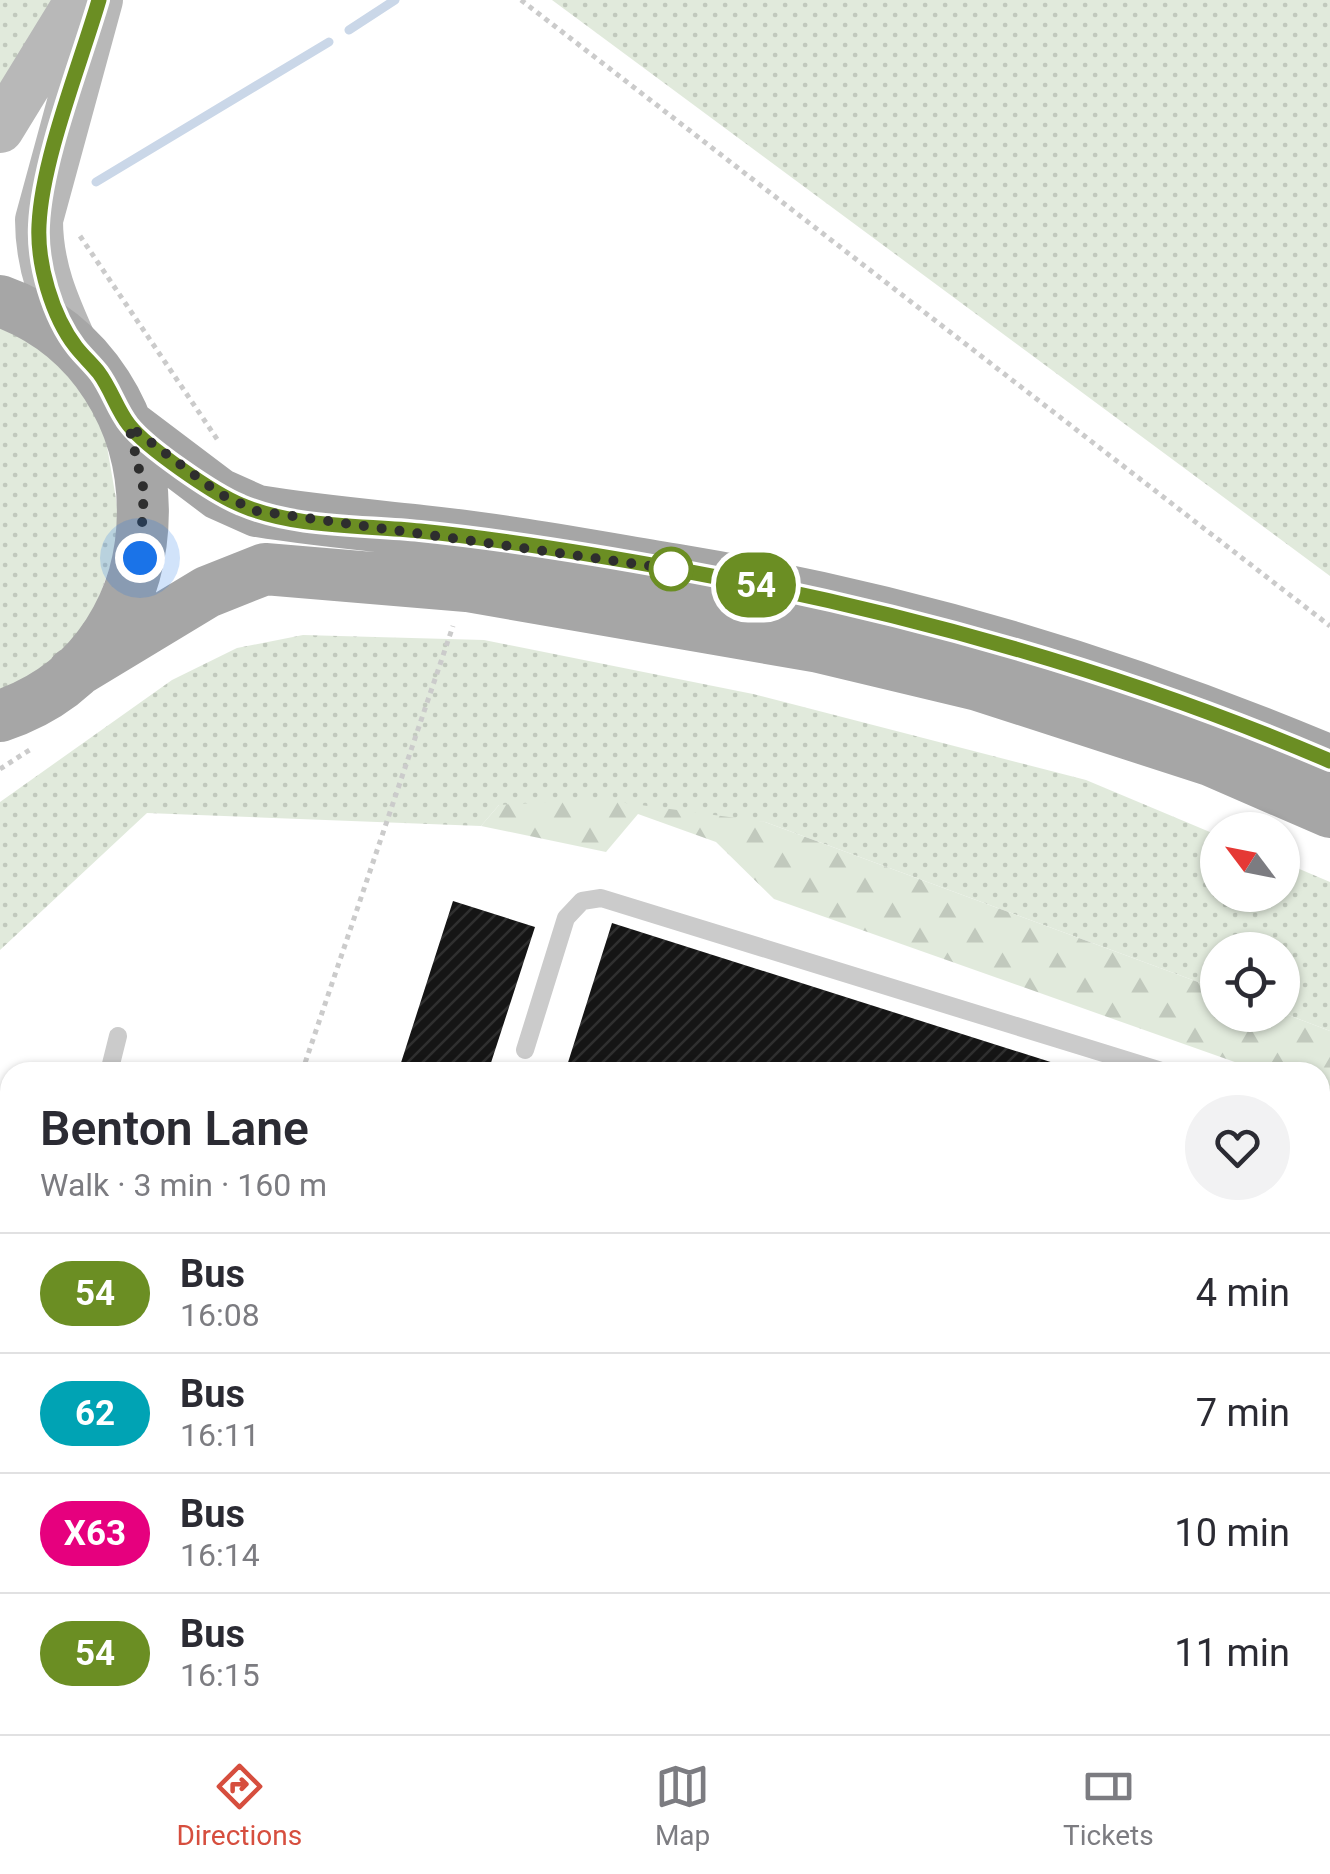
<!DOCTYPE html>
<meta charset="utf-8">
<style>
:root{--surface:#fff;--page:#f2f2f3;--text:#2b2b33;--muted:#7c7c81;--line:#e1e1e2;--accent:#d64e3e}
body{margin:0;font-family:Roboto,sans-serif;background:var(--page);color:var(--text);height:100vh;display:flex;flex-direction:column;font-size:38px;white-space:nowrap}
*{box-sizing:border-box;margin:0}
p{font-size:32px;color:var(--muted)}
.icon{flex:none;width:55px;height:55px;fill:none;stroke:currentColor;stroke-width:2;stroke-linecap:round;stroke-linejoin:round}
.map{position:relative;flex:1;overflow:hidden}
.drawer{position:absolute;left:0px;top:1062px;width:1330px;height:672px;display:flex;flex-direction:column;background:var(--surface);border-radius:30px 30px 0 0;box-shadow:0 2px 8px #0004}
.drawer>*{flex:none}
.badge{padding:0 20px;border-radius:32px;font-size:35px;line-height:65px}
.needle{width:65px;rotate:302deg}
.fabs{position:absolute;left:1200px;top:812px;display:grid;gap:20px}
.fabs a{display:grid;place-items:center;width:100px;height:100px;border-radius:50%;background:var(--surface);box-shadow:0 2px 8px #0004;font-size:50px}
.you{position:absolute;width:50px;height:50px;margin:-25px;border:8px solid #fff;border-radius:50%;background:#1a73e8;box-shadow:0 0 0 15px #1a73e833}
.map>.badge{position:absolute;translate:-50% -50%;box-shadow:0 0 0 5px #fff}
.round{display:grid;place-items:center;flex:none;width:105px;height:105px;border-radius:52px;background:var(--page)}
.summary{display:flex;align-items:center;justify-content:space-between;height:170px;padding:0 40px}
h1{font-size:48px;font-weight:600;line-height:75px}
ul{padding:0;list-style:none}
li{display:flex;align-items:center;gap:30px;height:120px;padding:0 40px;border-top:2px solid var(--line)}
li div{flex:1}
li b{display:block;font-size:38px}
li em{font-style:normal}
li .badge{min-width:110px;font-weight:700;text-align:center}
.menu{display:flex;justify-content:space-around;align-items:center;height:140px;border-top:2px solid var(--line);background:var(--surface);font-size:28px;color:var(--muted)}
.menu a{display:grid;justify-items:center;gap:5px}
.menu .on{color:var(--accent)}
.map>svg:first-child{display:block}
.grass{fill:url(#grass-dots)}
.forest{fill:url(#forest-firs)}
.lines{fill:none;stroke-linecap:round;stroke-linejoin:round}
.stream{stroke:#cad7e8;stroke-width:9}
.building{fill:url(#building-hatch)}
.path{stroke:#cbcbcb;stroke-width:5;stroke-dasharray:5 5;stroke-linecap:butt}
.service{stroke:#cbcbcb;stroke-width:18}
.secondary{stroke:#b8b8b8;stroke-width:48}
.primary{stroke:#a6a6a6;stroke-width:52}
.line-casing{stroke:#fff;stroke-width:22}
.line{stroke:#6b8e23;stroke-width:15}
.walk{stroke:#2e2e2e;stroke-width:10;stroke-dasharray:0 18}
.stop-dot{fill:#fff;stroke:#6b8e23;stroke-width:5}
</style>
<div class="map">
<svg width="1330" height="1734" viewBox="0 0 1330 1734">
<defs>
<pattern id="grass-dots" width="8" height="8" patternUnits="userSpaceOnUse" patternTransform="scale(2.5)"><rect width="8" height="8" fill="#e1eadc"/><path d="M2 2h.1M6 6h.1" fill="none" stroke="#c1c9bd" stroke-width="1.8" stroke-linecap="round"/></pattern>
<pattern id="forest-firs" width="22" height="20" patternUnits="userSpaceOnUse" patternTransform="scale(2.5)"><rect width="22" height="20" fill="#e1eadc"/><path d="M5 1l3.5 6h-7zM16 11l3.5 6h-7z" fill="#c1c9bd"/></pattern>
<pattern id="building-hatch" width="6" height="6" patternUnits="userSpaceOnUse" patternTransform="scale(2.5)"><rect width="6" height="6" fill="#151515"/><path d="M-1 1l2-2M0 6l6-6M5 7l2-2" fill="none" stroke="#2f2f2f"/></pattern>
</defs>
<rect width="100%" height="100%" fill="#fff"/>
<path class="grass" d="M0,0H58L0,92Z
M552,0H1330V576Z
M0,322L45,348L102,417L122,534L91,619L51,664L0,695Z
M303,635L484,640L753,694L1086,780L1217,835L1218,895H1282L1283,862L1330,882V1031L1283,1013L1282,950H1218L1217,989L765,822L499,805L481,826L147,813L0,950V802L172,680L237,648Z
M0,1546L10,1550V1725H16L18,1734H0Z"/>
<path class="forest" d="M596,799L765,822L1217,989L1218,1015L1283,1013L1330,1031V1096L1320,1093V1072H1263L774,899L716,842L638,814L606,852L481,826L499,805Z"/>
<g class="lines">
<path class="stream" d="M349,30L395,0
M96,182L329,42"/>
</g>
<path class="building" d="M453,901L535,927L488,1072H398Z
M612,923L1082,1072H565Z
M1320,1226L1330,1229V1390L1320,1386Z
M907,1725H1087L1084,1734H904Z"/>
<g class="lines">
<path class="path" d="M521,0L1330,626
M80,236L219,442
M0,769L31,749
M302,1072L453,626"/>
<path class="service" d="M525,1050L566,918L582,901L601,898L1165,1072
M109,1072L118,1036
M1320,1121L1330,1124
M0,1427L10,1393
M0,1451L10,1476
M75,1725L78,1734
M424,1725L431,1734
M787,1725L816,1734
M1281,1725L1330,1730
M186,1734L193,1725
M1166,1734L1180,1725"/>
<path class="secondary" d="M0,129L79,0
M74,345C55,303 39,267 39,220L99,0"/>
<path class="primary" d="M0,301C188,368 193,652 0,716
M129,426L219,494L257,511C312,520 367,525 423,531C508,540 593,556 677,570C901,607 1121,673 1330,761
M73,673L207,592L265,569L467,586L819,647L978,685L1210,760L1330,812"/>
</g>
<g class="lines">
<g class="line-casing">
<path id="line" d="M99,0C80,65 42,159 39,225C37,264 52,316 76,347C83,356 92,364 99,373C111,389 117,410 129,425C147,448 214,494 241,505C294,528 363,525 420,531C508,540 598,555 685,571C906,612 1123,672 1330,761"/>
</g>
<use href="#line" class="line"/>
<path class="walk" d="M140,558L144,491L129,426L220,494L257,511L680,570L671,569"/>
</g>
<circle class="stop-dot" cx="671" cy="569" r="20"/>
</svg>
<div class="fabs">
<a><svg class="needle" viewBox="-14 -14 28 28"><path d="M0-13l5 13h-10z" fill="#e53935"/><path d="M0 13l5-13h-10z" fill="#7c7c81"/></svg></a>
<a><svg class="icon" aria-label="locate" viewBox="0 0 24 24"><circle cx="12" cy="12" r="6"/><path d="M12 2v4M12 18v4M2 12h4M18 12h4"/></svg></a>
</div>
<div class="you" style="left:140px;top:558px"></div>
<b class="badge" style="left:756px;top:585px;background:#6b8e23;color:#fff">54</b>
<section class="drawer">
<div class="summary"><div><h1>Benton Lane</h1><p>Walk · 3 min · 160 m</p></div><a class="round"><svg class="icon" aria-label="heart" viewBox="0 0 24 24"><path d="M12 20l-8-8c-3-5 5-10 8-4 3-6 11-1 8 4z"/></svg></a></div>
<ul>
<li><span class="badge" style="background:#6b8e23;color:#fff">54</span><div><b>Bus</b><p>16:08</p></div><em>4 min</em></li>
<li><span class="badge" style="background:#00a3b4;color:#fff">62</span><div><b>Bus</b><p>16:11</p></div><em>7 min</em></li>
<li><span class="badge" style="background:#e6007e;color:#fff">X63</span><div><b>Bus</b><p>16:14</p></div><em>10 min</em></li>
<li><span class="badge" style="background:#6b8e23;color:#fff">54</span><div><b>Bus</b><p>16:15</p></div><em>11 min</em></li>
</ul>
</section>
</div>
<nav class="menu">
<a class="on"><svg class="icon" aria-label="directions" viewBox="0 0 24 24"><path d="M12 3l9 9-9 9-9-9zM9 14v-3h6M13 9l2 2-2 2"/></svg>Directions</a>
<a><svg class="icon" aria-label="map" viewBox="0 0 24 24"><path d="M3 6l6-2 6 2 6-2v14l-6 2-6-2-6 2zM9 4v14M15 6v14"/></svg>Map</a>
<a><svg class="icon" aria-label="tickets" viewBox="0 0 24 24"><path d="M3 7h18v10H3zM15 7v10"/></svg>Tickets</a>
</nav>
